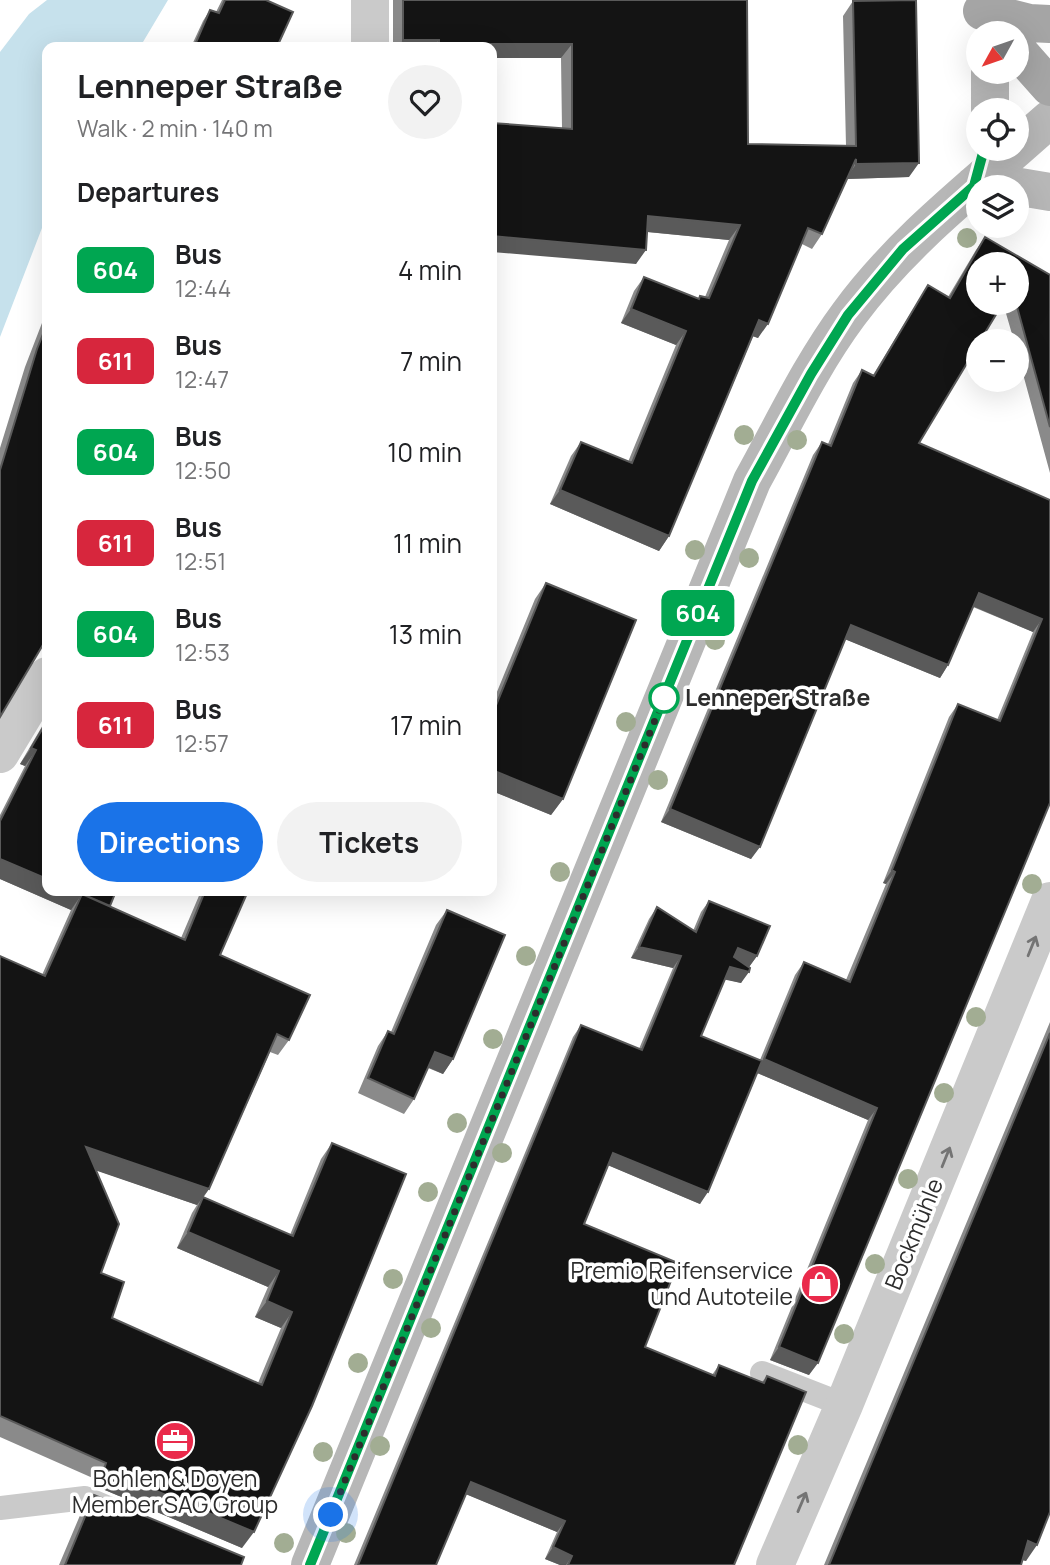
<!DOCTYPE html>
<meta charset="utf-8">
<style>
:root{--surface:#fff;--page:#f2f2f2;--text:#202124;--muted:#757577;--accent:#1a73e8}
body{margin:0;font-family:Manrope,sans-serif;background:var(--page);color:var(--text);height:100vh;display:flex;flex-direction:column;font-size:26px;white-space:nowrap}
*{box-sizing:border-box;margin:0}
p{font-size:23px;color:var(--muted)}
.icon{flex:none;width:38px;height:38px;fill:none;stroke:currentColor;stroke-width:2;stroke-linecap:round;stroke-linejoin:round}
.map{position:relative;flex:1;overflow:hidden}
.drawer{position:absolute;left:42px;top:42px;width:455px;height:854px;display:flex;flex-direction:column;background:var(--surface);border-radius:14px;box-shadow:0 7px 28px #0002}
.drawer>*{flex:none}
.badge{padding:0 14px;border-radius:10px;font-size:24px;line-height:46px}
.needle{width:46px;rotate:230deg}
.fabs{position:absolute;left:966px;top:21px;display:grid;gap:14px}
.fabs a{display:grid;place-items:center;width:63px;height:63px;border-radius:50%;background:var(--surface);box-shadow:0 7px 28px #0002;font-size:35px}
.you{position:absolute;width:35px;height:35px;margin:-18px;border:5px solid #fff;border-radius:50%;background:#1a73e8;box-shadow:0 0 0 10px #1a73e833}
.map>.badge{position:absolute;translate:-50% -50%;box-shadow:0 0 0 4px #fff}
h2{padding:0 35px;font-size:26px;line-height:63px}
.round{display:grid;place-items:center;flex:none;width:74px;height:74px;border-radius:37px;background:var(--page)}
.headline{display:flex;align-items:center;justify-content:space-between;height:119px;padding:0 35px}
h1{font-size:33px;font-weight:700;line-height:52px}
.cta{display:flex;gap:14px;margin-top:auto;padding:14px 35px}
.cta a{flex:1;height:80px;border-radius:42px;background:var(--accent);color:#fff;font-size:28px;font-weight:700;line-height:80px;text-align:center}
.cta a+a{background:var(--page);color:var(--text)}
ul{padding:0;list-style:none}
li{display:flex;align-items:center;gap:21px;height:91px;padding:0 35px}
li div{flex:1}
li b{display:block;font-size:26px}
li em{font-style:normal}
li .badge{min-width:77px;font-weight:700;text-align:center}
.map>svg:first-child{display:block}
.water{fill:#c6e1ec}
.pier{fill:#fff}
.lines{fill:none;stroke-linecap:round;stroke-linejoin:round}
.service{stroke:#cacaca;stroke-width:24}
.minor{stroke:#cacaca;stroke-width:38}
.secondary{stroke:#b7b7b7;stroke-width:38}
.primary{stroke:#a5a5a5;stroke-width:38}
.tree{fill:#a2ad93}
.wall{fill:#8a8a8a;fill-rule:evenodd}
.shaded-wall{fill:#5a5a5a}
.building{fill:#141414;stroke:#5a5a5a;stroke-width:2}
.oneway{stroke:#747474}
.line-casing{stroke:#fff;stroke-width:16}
.line{stroke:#00a651;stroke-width:10}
.walk{stroke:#2d2d2d;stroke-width:7;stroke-dasharray:0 12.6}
.stop-dot{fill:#fff;stroke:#00a651;stroke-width:3.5}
.labels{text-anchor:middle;stroke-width:7;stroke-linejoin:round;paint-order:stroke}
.stop-label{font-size:23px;font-weight:bold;fill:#2d2d2d;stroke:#fff;text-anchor:start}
.street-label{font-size:23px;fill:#2d2d2d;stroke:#fff}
.poi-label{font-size:23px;fill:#2d2d2d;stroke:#fff;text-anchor:end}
</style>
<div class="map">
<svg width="1050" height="1565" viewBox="0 0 1050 1565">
<rect width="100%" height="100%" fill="#fff"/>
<path class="water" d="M28,0H168L140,47H47V215L0,337V49Z"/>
<path class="pier" d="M24,0H47L29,14L0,52V42Z"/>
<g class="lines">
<path class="service" d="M762,1373L844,1405
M0,1508L85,1498L120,1513"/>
<path class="minor" d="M370,0V47
M0,754L47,676
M775,1565L844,1405L1050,901"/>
<path class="secondary" d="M990,110V72
M1017,148L1050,119
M974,185L1014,186L1050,192
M310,1565L752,481C783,425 811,365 849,314C896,250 957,200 1016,149"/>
<path class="primary" d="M982,11L1029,23L1050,24
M1017,50L1050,87"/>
</g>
<g class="tree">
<circle cx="967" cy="238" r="10"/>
<circle cx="744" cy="435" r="10"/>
<circle cx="797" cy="440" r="10"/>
<circle cx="695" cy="550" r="10"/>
<circle cx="749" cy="558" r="10"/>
<circle cx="715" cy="640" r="10"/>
<circle cx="626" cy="722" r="10"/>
<circle cx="658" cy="780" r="10"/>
<circle cx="560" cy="872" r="10"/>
<circle cx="1032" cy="884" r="10"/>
<circle cx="526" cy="956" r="10"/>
<circle cx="976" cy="1017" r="10"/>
<circle cx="493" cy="1039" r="10"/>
<circle cx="944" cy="1093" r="10"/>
<circle cx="457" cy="1123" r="10"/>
<circle cx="502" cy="1153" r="10"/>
<circle cx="908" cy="1179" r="10"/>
<circle cx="428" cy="1192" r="10"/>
<circle cx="875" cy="1264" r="10"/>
<circle cx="393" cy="1279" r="10"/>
<circle cx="431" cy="1328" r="10"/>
<circle cx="844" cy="1334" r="10"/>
<circle cx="358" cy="1363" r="10"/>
<circle cx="798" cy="1445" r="10"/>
<circle cx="380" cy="1446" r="10"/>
<circle cx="323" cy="1452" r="10"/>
<circle cx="346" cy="1533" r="10"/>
<circle cx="284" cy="1543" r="10"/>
</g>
<path class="wall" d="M222,0H266L277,47H191L203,21L210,10L216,12Z
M393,0H747L748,144L846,146L843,16L853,1L909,177L847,179L822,234L812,249L802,244L758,338L753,336L669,536L659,551L550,504L571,456L581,442L628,462L676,345L621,323L634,291L644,277L698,299L700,296L705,297L729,240L647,232L636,264L562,128L561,58L492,47H393Z
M985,237L1050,275V473L1017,352V341H1014L1003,303L919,443L1050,500V803L809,1375L770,1360L868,1120L757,1073L700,1204L608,1165L584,1224L645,1347L712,1375L719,1365L762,1382L767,1376L734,1565H560L545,1559L557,1532L466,1494L436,1565H354L573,1037L581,1025L639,1049L673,968L631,958L649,919L657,907L693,931L701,912L709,901L757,956L749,967L741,983L725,979L701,1036L760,1060L795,975L804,962L846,980L886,884L883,883L949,717L958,704L997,720L1033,632L973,607L948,665L940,678L845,639L751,859L661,822L813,455L822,442L828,444L853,383L862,370L873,375L920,298L928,285L948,297L976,250ZM1017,264V303H978Z
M47,310V638L0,717V448L25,367Z
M546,583L563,799L551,815L492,791V704L535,599Z
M47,718V891H116L109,906L181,938L201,891H248L220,955L289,1040L278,1055L270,1052L209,1189L203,1198L290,1235L321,1159L332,1143L242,1548L93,1485L95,1479L0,1437V956L42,975L71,910L0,879V815L25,766L20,764ZM96,1170L197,1205L192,1213L177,1248L268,1287L255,1317L281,1328L258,1383L112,1318L101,1273Z
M447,910L453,1059L443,1074L428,1068L414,1099L404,1114L358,1093L378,1046L388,1031L391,1032L436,925Z
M1050,1022V1512L1026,1561L1022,1560L1021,1565H824Z
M94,1495L241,1565H59L81,1513Z"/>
<path class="shaded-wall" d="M403,40H439L433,47H398Z
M488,44H572L561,58H492V47H485Z
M919,163L909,177L846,179L856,164Z
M648,216L740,225L729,240L638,231Z
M492,236L646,250L636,264L492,252Z
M631,309L686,331L676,345L621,323Z
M759,320L768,324L758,338L749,335Z
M560,490L669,536L659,551L550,504Z
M979,593L1042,619L1033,632L970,605Z
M851,625L948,665L940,678L842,638Z
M31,748L36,750L25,766L20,764Z
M492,770L563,799L551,815L492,791Z
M670,809L760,847L751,859L661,822Z
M0,859L47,879V891H75L110,906L82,894L71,910L0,879Z
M892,870L895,872L886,884L883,883Z
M639,947L681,956L673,968L631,958Z
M738,948L757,956L749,967L730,959Z
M730,967L749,972L741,983L722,979Z
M435,1052L453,1059L443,1074L425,1066Z
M764,1059L877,1108L868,1120L755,1072Z
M86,1147L209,1189L197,1205L74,1163Z
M613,1153L708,1192L700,1204L605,1164Z
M188,1232L279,1271L268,1287L177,1248Z
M267,1301L292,1312L281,1328L255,1317Z
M779,1347L818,1363L809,1375L770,1360Z
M104,1469L254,1532L242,1548L93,1485Z
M471,1482L565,1521L557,1532L463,1493Z
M1028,1541L1037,1545L1026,1561L1016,1558Z
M553,1547L572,1556L566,1565H560L545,1559Z"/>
<path class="building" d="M225,0H266L293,12L277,47H194L210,10L219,13Z
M403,0H747L748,144L856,146L853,1L916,0L919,163L856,164V159L822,234L808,228L768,324L759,320L669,536L560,490L581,442L632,463L686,331L631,309L644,277L699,299L700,296L709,298L740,225L648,216L646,250L492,236V123L572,129V44H488V47H439V40H403Z
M985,237L1050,275V427L1016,303H1017V264H978V303H1003L980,341H978V345L919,443L1050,500V803L818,1363L779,1347L877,1108L764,1059L804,962L850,982L895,872L892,870L958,704L1000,721L1042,619L979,593L948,665L851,625L760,847L670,809L822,442L831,446L862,370L874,376L928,285L950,298Z
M47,324V638L0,717V470L37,349Z
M546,583L636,620L563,799L492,770V715Z
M47,721V879L0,859V821L36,750L31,748Z
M75,891H116L110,906Z
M205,891H248L220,955L310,995L289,1040L277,1034L209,1189L86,1147L119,1224L101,1273L124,1282L112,1318L262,1385L292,1312L267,1301L279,1271L188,1232L203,1197L293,1236L332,1143L406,1174L312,1406L254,1532L104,1469L106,1463L0,1416V956L45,976L82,894L185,940Z
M709,901L770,926L757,956L738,948L734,957L750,968L749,972L730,967L701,1036L762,1061L708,1192L613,1153L584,1224L678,1263L645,1347L715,1376L719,1365L764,1383L767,1376L806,1392L734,1565H568L572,1556L553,1547L565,1521L471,1482L436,1565H358L581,1025L642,1050L681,956L639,947L657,907L696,932Z
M447,910L505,935L453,1059L435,1052L414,1099L368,1078L388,1031L394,1034Z
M1050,1033V1512L1037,1545L1028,1541L1021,1565H829Z
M94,1495L244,1557L241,1565H65Z"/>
<defs><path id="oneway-shaft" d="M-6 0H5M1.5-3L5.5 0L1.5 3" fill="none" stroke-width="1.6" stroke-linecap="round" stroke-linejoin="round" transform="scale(1.75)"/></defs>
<g class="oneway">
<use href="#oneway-shaft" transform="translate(1032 946) rotate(-68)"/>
<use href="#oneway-shaft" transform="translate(946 1157) rotate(-68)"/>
<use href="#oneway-shaft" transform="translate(802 1502) rotate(-67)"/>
</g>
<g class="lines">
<g class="line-casing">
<path id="line" d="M310,1565L752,481L811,374L848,315L903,249L974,186L984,149"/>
</g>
<use href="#line" class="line"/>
<path class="walk" d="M331,1515L664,698"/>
</g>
<defs>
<g id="shop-disc" transform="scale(2.0125)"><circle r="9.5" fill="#ea2a4b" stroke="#fff"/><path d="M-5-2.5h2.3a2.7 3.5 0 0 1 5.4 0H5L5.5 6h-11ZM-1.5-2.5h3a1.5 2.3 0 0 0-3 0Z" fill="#fff"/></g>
<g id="office-disc" transform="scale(2.0125)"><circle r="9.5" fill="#ea2a4b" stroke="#fff"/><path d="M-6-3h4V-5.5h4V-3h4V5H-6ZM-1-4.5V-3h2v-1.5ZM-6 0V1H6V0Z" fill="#fff"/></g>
</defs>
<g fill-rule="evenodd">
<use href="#shop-disc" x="820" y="1284"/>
<use href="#office-disc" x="175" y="1441"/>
</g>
<circle class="stop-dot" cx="664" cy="698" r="14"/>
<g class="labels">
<g class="stop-label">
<text x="685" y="706">Lenneper Straße</text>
</g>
<g class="street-label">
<text transform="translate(914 1234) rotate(-68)" y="8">Bockmühle</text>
</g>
<g class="poi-label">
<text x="793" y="1279">Premio Reifenservice<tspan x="793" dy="26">und Autoteile</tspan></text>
<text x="175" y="1487" text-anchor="middle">Bohlen &amp; Doyen<tspan x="175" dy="26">Member SAG Group</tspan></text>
</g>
</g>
</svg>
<div class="fabs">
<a><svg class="needle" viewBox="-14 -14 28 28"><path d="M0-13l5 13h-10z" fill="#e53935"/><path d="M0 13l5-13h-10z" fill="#757577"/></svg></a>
<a><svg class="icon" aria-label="locate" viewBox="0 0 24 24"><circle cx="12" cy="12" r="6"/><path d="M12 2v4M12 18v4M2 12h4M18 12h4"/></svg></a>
<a><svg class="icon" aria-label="layers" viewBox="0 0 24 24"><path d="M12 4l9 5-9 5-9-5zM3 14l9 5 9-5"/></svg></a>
<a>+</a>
<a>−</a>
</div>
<div class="you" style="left:331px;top:1515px"></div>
<b class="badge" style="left:698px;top:613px;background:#00a651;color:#fff">604</b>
<section class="drawer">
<div class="headline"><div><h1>Lenneper Straße</h1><p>Walk · 2 min · 140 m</p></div><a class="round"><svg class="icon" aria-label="heart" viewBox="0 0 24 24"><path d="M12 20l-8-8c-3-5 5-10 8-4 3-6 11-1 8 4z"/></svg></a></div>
<h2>Departures</h2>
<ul>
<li><span class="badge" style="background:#00a651;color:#fff">604</span><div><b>Bus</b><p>12:44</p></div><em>4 min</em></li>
<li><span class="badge" style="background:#d7263d;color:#fff">611</span><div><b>Bus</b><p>12:47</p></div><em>7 min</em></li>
<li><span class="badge" style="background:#00a651;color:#fff">604</span><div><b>Bus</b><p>12:50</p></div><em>10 min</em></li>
<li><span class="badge" style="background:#d7263d;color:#fff">611</span><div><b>Bus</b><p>12:51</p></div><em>11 min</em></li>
<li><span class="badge" style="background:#00a651;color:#fff">604</span><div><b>Bus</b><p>12:53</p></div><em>13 min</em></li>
<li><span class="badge" style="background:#d7263d;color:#fff">611</span><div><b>Bus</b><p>12:57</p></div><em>17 min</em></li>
</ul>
<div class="cta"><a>Directions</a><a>Tickets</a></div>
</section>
</div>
